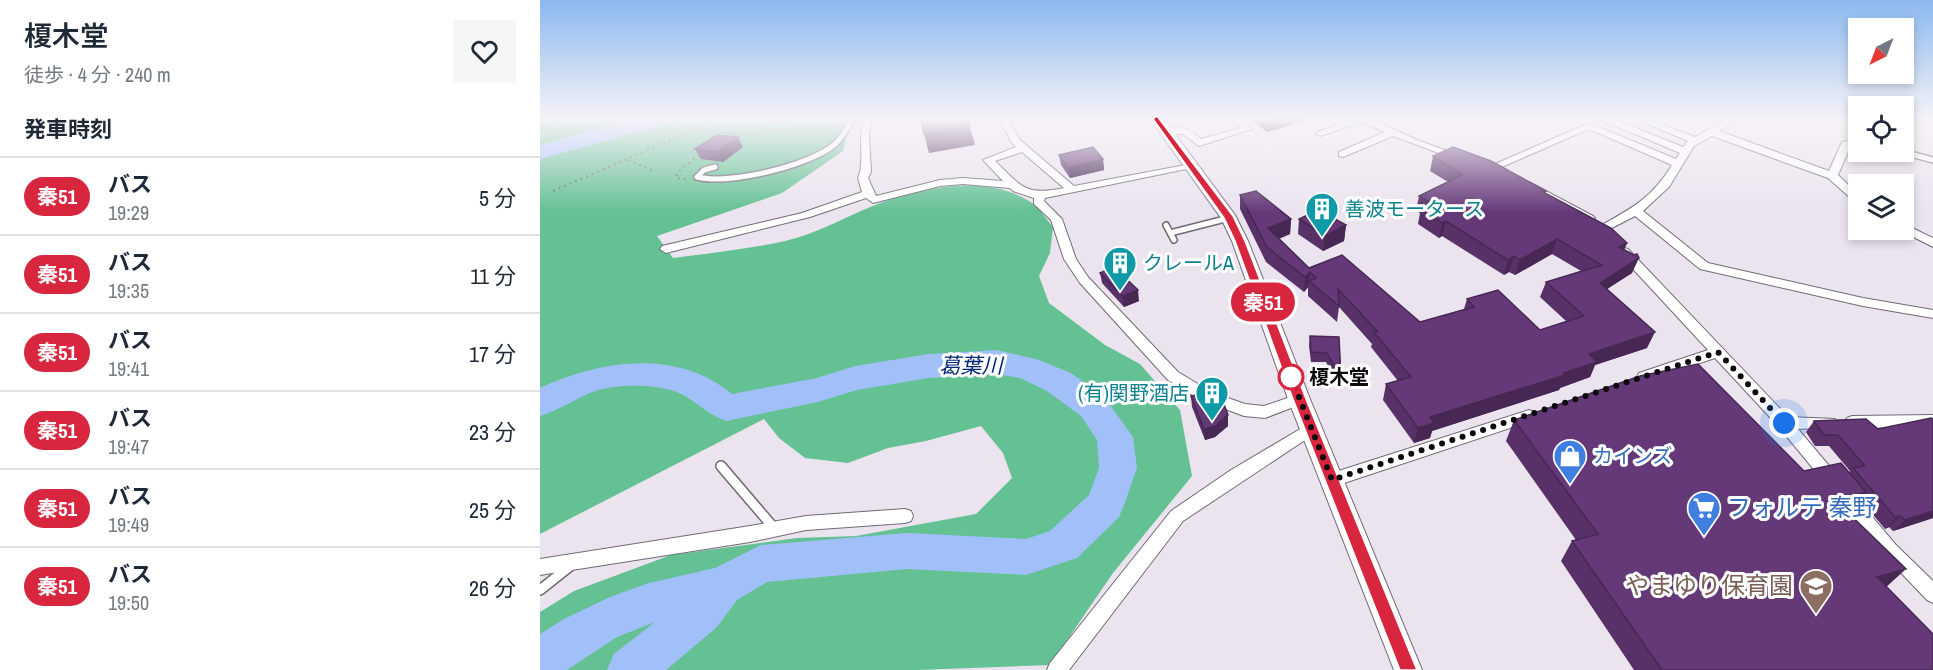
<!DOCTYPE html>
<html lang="ja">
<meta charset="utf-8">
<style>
:root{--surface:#fff;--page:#f6f6f7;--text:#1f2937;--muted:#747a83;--line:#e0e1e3}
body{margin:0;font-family:"Archivo Narrow","Noto Sans JP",sans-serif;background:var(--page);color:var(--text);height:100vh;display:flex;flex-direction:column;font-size:22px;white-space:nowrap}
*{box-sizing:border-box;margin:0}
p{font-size:20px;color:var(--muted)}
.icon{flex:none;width:33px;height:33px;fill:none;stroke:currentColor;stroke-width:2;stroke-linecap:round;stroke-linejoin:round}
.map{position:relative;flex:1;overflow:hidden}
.details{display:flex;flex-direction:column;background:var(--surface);width:540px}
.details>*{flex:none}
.badge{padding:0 12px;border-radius:20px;font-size:21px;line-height:39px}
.needle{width:39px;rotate:222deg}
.tools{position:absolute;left:1308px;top:18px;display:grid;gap:12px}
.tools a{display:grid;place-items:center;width:66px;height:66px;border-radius:0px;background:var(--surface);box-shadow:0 3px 9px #0003;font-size:30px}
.you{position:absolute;width:30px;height:30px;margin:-15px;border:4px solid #fff;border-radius:50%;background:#1a73e8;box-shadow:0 0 0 9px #1a73e833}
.map>.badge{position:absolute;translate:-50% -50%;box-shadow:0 0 0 3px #fff}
h2{padding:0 24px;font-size:22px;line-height:54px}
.round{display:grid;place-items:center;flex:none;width:63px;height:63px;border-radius:0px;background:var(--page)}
.overview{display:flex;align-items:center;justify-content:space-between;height:102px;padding:0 24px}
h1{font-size:28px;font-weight:600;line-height:45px}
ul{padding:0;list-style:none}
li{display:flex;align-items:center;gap:18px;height:78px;padding:0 24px;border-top:2px solid var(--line)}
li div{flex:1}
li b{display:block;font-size:22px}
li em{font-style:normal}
li .badge{min-width:66px;font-weight:700;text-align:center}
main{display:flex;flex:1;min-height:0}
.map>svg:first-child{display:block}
.forest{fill:#64c194}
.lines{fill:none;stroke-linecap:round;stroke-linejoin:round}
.river{fill:#a1c0fa;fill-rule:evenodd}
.lane-far1-casing{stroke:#716a74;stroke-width:8}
.lane-casing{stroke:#716a74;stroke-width:12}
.street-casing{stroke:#716a74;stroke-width:2}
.secondary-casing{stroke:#716a74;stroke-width:2}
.path{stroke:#757077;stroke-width:2;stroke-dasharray:2 4;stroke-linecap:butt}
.lane-far1{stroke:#fff;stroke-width:5}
.lane{stroke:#fff;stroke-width:9}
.street{fill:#fff;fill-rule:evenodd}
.secondary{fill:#fff;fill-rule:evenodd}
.wall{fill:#573167}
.shaded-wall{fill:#472854}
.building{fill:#653978;stroke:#472854;stroke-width:1.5}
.line{fill:#d7263d;stroke:#fff;stroke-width:1.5}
.walk{stroke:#0d0a0e;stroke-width:6;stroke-dasharray:0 10.8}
.stop-dot{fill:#fff;stroke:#d7263d;stroke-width:3}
.labels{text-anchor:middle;stroke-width:6;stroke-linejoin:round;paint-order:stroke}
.culture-label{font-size:20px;fill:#0d838f;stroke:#fff;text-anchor:start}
.stop-label{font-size:20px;font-weight:bold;fill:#0d0a0e;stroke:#fff;text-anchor:start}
.shop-label{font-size:20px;fill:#366cbe;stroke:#fff;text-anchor:start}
.water-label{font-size:21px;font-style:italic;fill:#032676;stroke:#fff}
.near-shop-label{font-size:24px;fill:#366cbe;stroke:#fff;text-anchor:start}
.near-education-label{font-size:24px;fill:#785e54;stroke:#fff;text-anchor:end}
</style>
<main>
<section class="details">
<div class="overview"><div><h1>榎木堂</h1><p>徒歩 · 4 分 · 240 m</p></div><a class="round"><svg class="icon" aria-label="heart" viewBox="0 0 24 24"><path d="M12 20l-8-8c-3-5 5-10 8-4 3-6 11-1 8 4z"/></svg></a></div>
<h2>発車時刻</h2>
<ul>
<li><span class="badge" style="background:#d7263d;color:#fff">秦51</span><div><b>バス</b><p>19:29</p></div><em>5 分</em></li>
<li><span class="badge" style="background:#d7263d;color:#fff">秦51</span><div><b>バス</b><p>19:35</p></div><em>11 分</em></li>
<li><span class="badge" style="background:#d7263d;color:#fff">秦51</span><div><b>バス</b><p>19:41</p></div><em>17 分</em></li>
<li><span class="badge" style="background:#d7263d;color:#fff">秦51</span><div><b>バス</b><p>19:47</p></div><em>23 分</em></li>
<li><span class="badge" style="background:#d7263d;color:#fff">秦51</span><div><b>バス</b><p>19:49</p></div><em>25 分</em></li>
<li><span class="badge" style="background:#d7263d;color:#fff">秦51</span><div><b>バス</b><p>19:50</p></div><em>26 分</em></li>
</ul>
</section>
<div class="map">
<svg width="1393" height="670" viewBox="0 0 1393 670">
<rect width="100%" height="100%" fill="#ebe4ef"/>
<path class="forest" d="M0,119H311L303,151L242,193L117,236L133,258C170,253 209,249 245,241C280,233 310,214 343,202C388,186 450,174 492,203C500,209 507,220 513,227L510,253L499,276L509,303L565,345L600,364L640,410L652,476L573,573L510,665L377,670H0V612L34,591L131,555L257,538L316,536L436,514L472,478L463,453L441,426L386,441L348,448L308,463L265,458L239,438L224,419L0,534Z"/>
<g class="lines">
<path class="river" d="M96,119H130L127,124L0,159V145Z
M457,350L499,360L531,373L565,398L593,437L597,468L584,505L579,517L537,558L486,575L367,569L227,582L197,600L177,627L126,670H67L74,654L115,622L77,637L27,670H0V634L24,619L70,597L109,583L175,568L221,545L367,533L486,539L510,531L549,495L559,468L557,440L541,416L507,391L480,378L457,374L389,378L317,390L278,402L186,421C167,415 154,398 134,391C112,384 77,384 55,391C36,398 20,410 0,416V388C60,360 137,348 192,394L277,378L315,366L389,354Z"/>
<g class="lane-far1-casing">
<path id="lane-far1" d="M1363,152L1393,160
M175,167L164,170L157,177C189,185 268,166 294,145C302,139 307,127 313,119
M626,225L634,240
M630,233L689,218"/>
</g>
<g class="lane-casing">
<path id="lane" d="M181,466L234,528
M0,590L29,567"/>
</g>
<g class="street-casing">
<path id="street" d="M323,119H332L329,134L331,172L328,178L336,196L400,180L423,178L463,181L443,160L476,147L471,142L460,119H468L480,140L534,186L656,163V167L505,198L504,201L522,219L536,259L548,277L638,372L671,392L705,404L724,406L759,394L764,395L766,399L764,403L725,418L704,416L661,400L628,380L540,283L524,259L511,220L494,204V198L473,191L470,188L423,184L400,186L333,203L326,198L270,217L126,253L120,249L122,246L262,213L322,192L318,178C325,163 318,137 323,119ZM482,152L524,188C485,196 482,187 455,161Z
M693,119H702L712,129L659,146L643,134H626L621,131C635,122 650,129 661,139L700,128Z
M813,119H831L877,140L924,157L923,159H915L853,136L803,157L799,156V152L845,132L822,122L780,136L775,133Z
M1063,119H1074L1143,147L1148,141L1096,119H1108L1155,137L1187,119H1197L1179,131L1289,171L1302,142L1318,140V146L1310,147L1298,175L1318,194V202L1314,201L1288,178L1172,136L1154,146L1129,187L1103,211L1168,263L1323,298L1393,310V318L1323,306L1160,269L1095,216L1066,231H1058V227C1091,209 1112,198 1132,165L1049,129L955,170H947L946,168L1049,123L1136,159L1140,153L1064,121Z
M989,182L1053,216L1055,218L1053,220H1045L985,187V183Z
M1364,224L1393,238V247L1360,230H1364Z
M1084,248L1088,249L1248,417L1295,419L1298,423L1295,427L1258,429L1356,545L1393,581V603L1387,600L1344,555L1239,427L1175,358L1104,382L1099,381L1097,377L1099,373L1168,350L1080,255L1078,252Z
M989,410L994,412L997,416L994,420L792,487L786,485L784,480L786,475Z
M1393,415V427L1312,428L1307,426L1304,422L1307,418L1312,416Z
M772,422L777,424L780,428L777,432L643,521L529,670H507L510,663L631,511L691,470Z
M365,509L371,511L373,516L371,521L365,523L266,530L210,542L0,575V559L210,526L266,516Z"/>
</g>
<g class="secondary-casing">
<path id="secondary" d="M610,119H624L695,215L708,241L770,399L882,670H854L748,399L692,241L681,218Z"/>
</g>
<path class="path" d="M115,119L177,133L179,138
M0,128L11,126L20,119
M215,132L223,125L244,122L228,119
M177,133L212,134L249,128
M88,160L114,171
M146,179L136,178L137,173L161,153
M13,191L140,136L158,131L169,123L167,119"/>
<use href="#lane-far1" class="lane-far1"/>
<use href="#lane" class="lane"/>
<use href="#street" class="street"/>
<use href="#secondary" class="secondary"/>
</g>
<path class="wall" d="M710,119H771L727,132Z
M203,147L183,162L161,159L155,149Z
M519,155L563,159L564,170L530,178L521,165Z
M893,156L1006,191L1005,194L1087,243L1084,250L1092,273L1067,289L1107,348L1055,365L1050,377L1020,388L1019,390L892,431L890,438L874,443L843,400L846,384L858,381L831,347L832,344L799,307L797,322L768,296V287L764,292L726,262L700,209V195L751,219L750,234L739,239L769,268L880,322L924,309L927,299L1000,330L1026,321L1000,297L1006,282L1041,271L1012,254L975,275L969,272L964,275L902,236L899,238L878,224L880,213L876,211L879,196L908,182L890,171Z
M759,219L806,225L804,241L783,251L758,234Z
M560,273L599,301L584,307L562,283Z
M770,336L799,337L801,379L800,389L786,362H771L769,346Z
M651,396L688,426L675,437L665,440L652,407Z
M1326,419L1393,518L1353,531L1349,527L1345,529L1319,498L1307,511L1346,586L1393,670H1094L1021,561L1032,541L1036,540L966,441L974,420L1264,471L1309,473L1310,471L1289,446H1275L1266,432L1274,421Z"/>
<path class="shaded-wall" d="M727,119H771L727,132Z
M430,127L435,145L389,153L384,134Z
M198,137L203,147L183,162L177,152Z
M563,159L564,170L530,178L528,168Z
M751,219L750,234L727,243L728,228Z
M906,221L902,236L899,238L902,223Z
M806,225L804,241L783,251L785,236Z
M1017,239L1012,254L975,275L980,260Z
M1087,243L1080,258L1079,247Z
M974,256L969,272L964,275L968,260Z
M1099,258L1092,273L1053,298L1060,283Z
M770,272L768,287L764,292L765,277Z
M598,290L599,301L584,307L583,296Z
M1115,332L1107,348L1055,365L1050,377L1020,388L1019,390L892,431L890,438L874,443L878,428L890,417L1023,373L1049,354Z
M688,415V426L675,437L665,440L664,429Z
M1326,492L1306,512L1295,500Z
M1393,511V518L1353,531L1365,520Z
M1360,516L1349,527L1345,529L1356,518Z
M1366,569L1344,589L1337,577Z"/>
<path class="building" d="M381,119H428L430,127L384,134Z
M177,135L198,137L177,152L155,149Z
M553,147L563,159L528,168L519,155Z
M913,147L951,161L1006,191L1003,192L1071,228L1087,243L1079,247L1094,255L1097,254L1099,258L1060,283L1115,332L1049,354L1057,362L1023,373L1025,375L890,417L894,423L878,428L846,384L871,377L834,332H838L798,289L799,306L769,281L776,278L770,272L765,277L727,247L700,195L716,191L751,219L728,228L769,268L802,255L880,322L934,307L927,299L958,290L1000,330L1044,316L1006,282L1062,265L1017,239L980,260L974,256L968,260L906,221L902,223L881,209L884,208L881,206L890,202L879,196L922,175L893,156Z
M778,210L806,225L785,236L759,219Z
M574,267L598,290L583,296L560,273Z
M770,336L799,337L801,379L787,353L771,352Z
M1158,364L1264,471L1301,463L1326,492L1295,500L1366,569L1337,577L1393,634V670H1122L1032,541L1058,534L974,420L1100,376Z
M661,394L682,399L688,415L675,426L664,429L651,396Z
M1391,418L1393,419V511L1365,520L1360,516L1356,518L1313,468L1325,466L1298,435H1284L1274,421L1326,419L1338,429Z"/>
<linearGradient id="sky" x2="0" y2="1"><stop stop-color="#8bb9ef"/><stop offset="0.56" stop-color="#f6f3f8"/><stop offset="1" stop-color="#f6f3f8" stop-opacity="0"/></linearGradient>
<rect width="1393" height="212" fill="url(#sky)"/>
<path class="line" d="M617,116L693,216L705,241L766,399L877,670H860L753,399L695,241L684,218L613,119Z"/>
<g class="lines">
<path class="walk" d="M751,377L792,480L1178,352L1244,423"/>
</g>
<defs>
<g id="building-pin" transform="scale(1.725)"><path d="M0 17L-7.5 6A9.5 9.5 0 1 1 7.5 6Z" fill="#0f9aa8" stroke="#fff"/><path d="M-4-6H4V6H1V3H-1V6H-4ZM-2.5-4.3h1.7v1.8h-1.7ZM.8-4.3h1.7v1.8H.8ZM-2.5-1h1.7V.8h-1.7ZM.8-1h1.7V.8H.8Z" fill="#fff"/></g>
<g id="shop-pin" transform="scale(1.725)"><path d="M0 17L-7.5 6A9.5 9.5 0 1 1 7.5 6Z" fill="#3f7fe0" stroke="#fff"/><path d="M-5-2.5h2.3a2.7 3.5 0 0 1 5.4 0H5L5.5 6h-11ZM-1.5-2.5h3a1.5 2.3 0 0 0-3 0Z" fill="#fff"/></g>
<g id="supermarket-pin" transform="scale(1.725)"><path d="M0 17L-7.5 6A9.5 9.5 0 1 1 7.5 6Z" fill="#3f7fe0" stroke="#fff"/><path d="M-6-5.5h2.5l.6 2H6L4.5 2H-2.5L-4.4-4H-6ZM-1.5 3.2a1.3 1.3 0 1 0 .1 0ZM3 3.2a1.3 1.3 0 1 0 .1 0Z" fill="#fff"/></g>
<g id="school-pin" transform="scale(1.725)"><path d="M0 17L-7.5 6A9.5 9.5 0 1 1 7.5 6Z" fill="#8d6e63" stroke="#fff"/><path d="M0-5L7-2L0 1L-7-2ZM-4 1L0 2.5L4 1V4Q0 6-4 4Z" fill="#fff"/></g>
</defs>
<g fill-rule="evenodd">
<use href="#building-pin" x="782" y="209"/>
<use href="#building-pin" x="580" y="263"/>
<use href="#building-pin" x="672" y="393"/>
<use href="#shop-pin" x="1030" y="456"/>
<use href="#supermarket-pin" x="1164" y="508"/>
<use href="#school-pin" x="1276" y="586"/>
</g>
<circle class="stop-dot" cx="751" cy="377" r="12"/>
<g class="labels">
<g class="culture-label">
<text x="805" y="216">善波モータース</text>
<text x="603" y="270">クレールA</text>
<text x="649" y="400" text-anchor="end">(有)関野酒店</text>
</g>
<g class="stop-label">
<text x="769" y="384">榎木堂</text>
</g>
<g class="shop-label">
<text x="1053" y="463">カインズ</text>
</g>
<g class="water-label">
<text x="431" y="373">葛葉川</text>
</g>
<g class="near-shop-label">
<text x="1187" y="516">フォルテ 秦野</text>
</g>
<g class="near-education-label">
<text x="1253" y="594">やまゆり保育園</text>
</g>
</g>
</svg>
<div class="tools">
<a><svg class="needle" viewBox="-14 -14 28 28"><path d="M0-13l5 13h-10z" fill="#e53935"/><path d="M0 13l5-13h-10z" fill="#747a83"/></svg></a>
<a><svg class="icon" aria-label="locate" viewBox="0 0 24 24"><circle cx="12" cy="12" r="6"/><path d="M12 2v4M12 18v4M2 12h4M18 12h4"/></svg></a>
<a><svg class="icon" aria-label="layers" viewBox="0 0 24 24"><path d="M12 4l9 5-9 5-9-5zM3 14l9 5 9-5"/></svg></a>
</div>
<div class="you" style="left:1244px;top:423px"></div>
<b class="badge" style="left:723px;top:302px;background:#d7263d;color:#fff">秦51</b>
</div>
</main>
